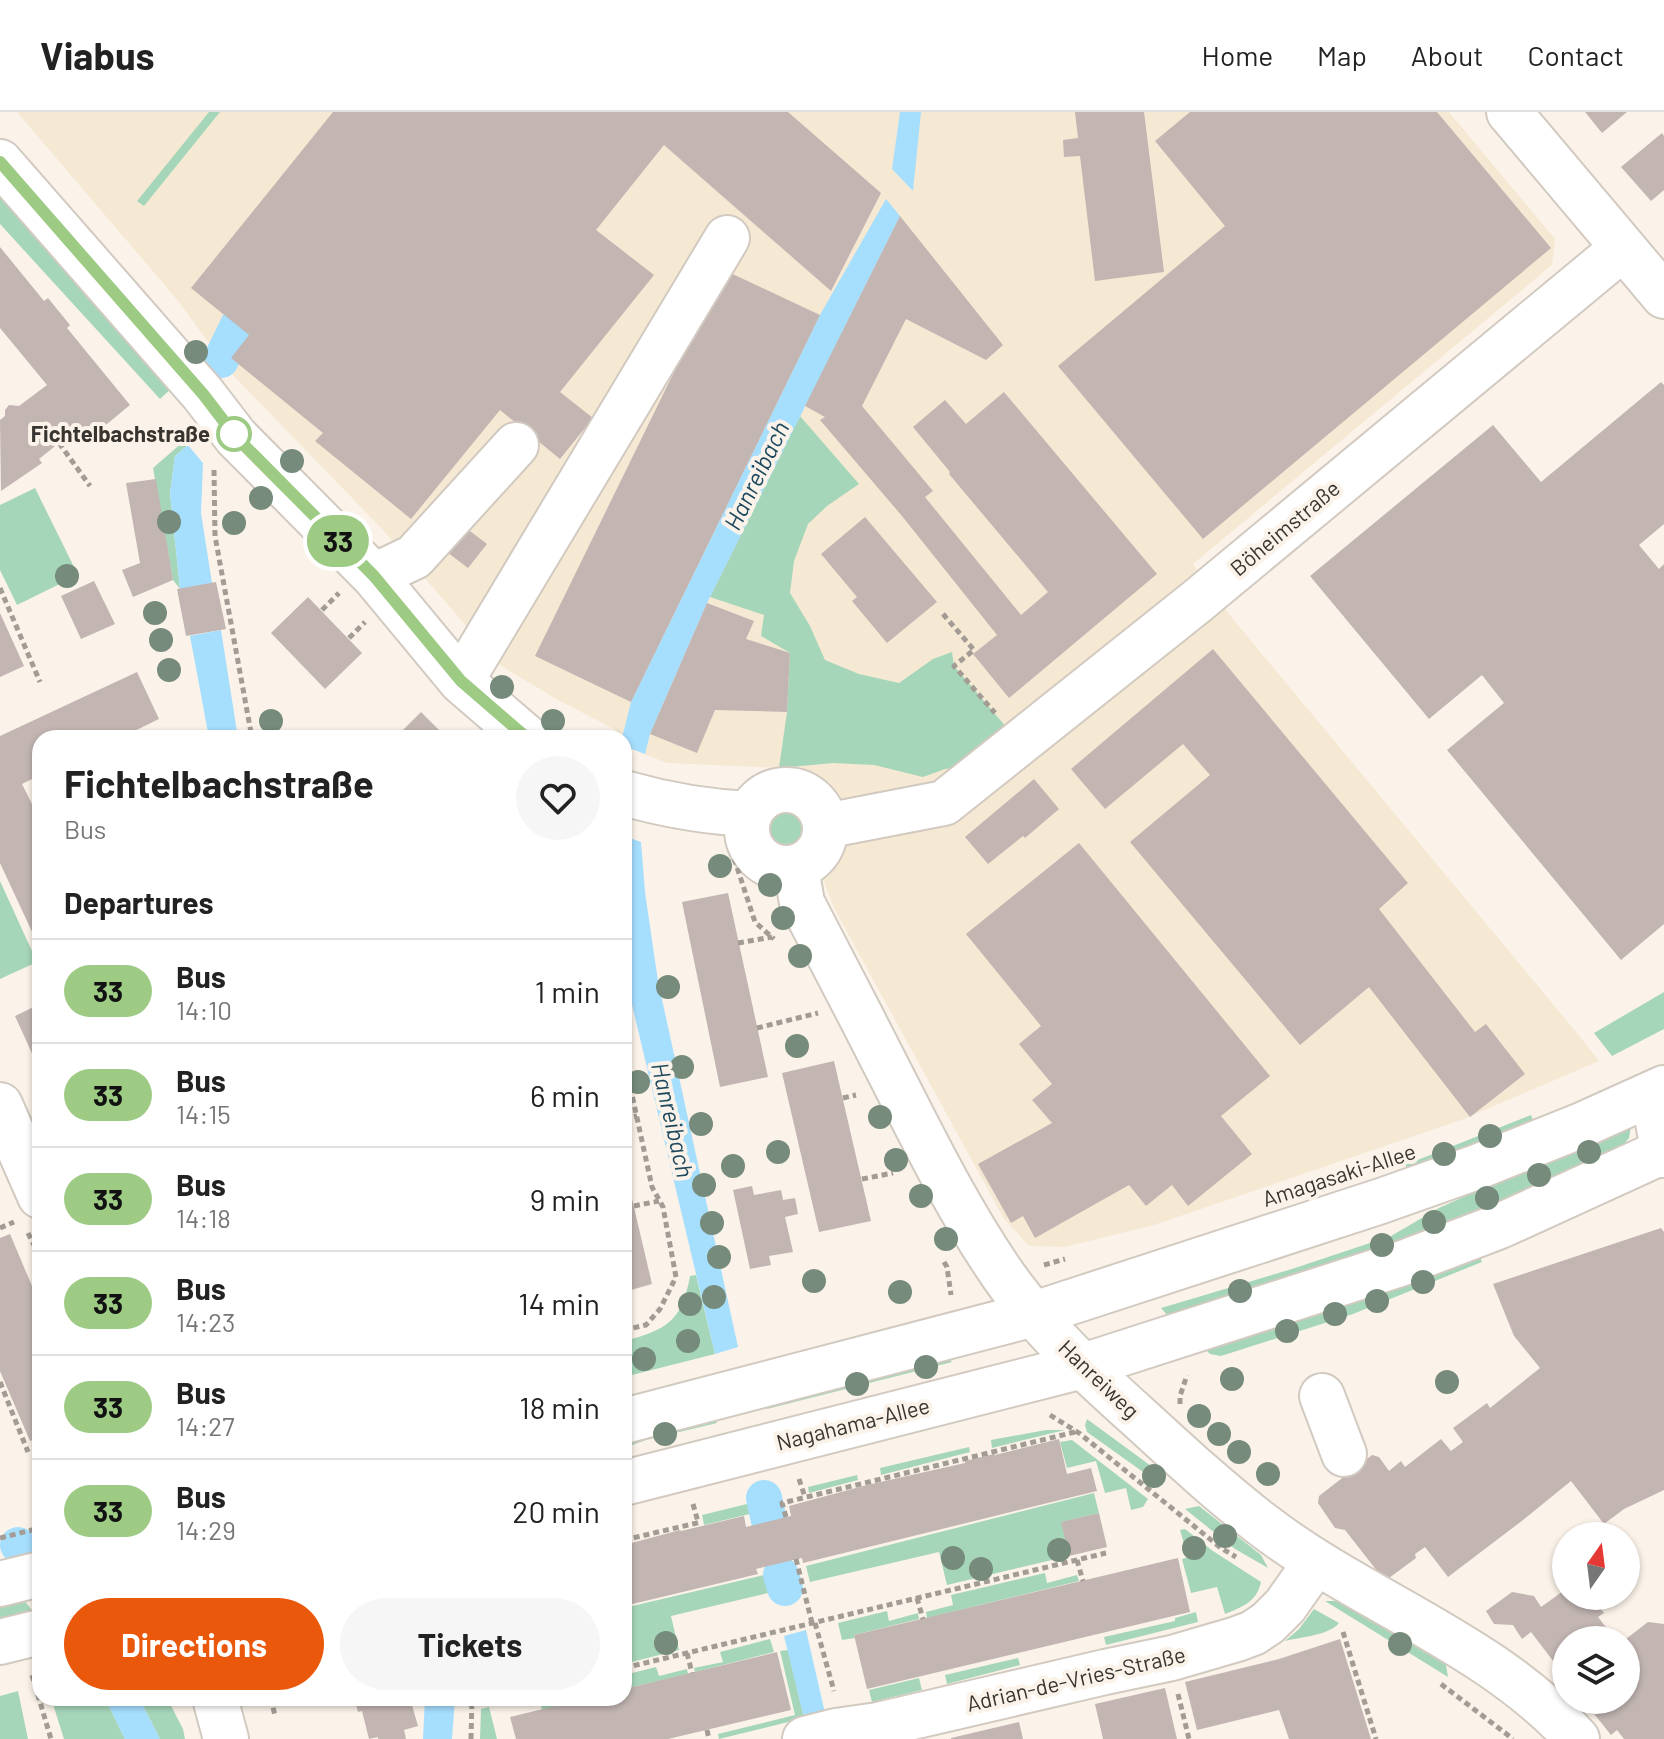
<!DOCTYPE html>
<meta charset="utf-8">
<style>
:root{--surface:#fff;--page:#f6f6f6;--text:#222;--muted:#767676;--line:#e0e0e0;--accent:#ea580c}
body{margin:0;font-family:Barlow,sans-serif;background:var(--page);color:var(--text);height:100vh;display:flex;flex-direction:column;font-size:30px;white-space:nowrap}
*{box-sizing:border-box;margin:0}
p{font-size:26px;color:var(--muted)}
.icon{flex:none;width:44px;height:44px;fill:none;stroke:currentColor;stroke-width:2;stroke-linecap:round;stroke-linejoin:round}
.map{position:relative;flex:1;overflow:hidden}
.details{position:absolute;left:32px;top:618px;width:600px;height:976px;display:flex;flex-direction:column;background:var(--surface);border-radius:24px;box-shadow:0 2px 6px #0004}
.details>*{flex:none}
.badge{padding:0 16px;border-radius:26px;font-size:28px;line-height:52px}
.needle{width:52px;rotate:14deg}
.fabs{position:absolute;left:1552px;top:1410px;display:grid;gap:16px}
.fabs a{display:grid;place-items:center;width:88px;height:88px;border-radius:50%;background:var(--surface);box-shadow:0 2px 6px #0004;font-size:40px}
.map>.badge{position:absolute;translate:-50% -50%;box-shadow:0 0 0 4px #fff}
h2{padding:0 32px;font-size:30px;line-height:72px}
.round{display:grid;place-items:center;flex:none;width:84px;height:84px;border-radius:42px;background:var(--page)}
.head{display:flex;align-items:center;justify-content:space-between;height:136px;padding:0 32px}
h1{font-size:38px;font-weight:700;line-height:60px}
.primary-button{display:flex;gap:16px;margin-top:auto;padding:16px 32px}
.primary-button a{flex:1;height:92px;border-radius:48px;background:var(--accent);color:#fff;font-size:32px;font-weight:700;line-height:92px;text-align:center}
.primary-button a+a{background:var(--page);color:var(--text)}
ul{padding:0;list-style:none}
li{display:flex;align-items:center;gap:24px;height:104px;padding:0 32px;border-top:2px solid var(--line)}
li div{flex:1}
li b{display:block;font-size:30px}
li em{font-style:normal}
li .badge{min-width:88px;font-weight:700;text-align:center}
header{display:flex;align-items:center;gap:48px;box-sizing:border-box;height:112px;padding:0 40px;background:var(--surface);border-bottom:2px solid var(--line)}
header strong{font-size:38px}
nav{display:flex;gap:44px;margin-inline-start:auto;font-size:28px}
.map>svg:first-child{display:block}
.industrial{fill:#f5e9d4}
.green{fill:#a6d6b9}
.water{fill:#a6defe}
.pier{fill:#fbf3e9}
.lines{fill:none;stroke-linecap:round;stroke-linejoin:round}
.canal{stroke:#a6defe;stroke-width:36}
.building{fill:#c2b5b2}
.minor-casing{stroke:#d2cac0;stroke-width:48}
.major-casing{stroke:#d2cac0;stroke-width:48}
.path{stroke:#a29c95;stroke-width:5;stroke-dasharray:6 4;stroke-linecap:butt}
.minor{stroke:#fff;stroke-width:44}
.major{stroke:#fff;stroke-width:44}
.tree{fill:#768b7b}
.line-casing{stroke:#fff;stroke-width:18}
.line{stroke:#9ecb84;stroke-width:12}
.stop-dot{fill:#fff;stroke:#9ecb84;stroke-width:4}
.labels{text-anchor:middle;stroke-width:8;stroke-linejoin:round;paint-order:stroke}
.stop-label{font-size:22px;font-weight:bold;fill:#383531;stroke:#fbf3e9;text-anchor:end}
.street-label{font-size:22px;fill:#383531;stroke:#fbf3e9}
.water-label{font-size:24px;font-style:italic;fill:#1d495f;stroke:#fbf3e9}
</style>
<header>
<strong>Viabus</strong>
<nav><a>Home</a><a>Map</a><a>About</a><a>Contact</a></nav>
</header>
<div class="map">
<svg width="1664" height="1627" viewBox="0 0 1664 1627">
<rect width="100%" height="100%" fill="#fbf3e9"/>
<path class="industrial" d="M17,0H1449L1555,127L1552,153L1193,452L1228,501L1577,921L1599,949L1464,1007L1154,1113L1065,1135L1029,1134L1004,1107L835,798L779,656L667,651L624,634V626H618L616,618L560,589L501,554L383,418L231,261L179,190Z"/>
<path class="green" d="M209,0H220L144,94L137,89Z
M0,79L174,274L160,287L0,112Z
M800,304L859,372L827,394L808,412L794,449L790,481L810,514L825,548L859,562L899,571L933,547L952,540L954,554L1020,631L973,654L945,657L923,665L874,653L833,651L779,656L787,600L790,541L761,524L764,503L710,485Z
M184,329L188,333L175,344L170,381L180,477L173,468L153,356Z
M35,376L78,463L17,493L0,458V393Z
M766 717a20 20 0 1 1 40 0a20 20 0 1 1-40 0Z
M0,769L37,850L0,867Z
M1664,880V917L1612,944L1594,921Z
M1531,1003L1534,1011L1409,1059L1405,1053Z
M1632,1009L1629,1026L1624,1032L1440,1116L1168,1204L1161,1196L1292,1157L1391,1124L1439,1096Z
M1478,1140L1482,1150L1353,1202L1221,1244L1210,1242L1204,1236Z
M696,1163L715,1242L624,1265V1229C667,1218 682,1209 690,1164Z
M945,1242L952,1250L767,1297L764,1289Z
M714,1301L717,1311L646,1328L624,1336V1325Z
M1087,1307L1162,1362L1160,1371L1157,1370L1087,1320L1085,1313Z
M1046,1318H1065L992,1336L991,1328Z
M1072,1328L1148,1387L1143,1395L1131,1398L1126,1376L1105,1381L1096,1349L1067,1356L1060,1330Z
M969,1335L970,1340L881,1363L880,1356Z
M857,1363L858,1368L809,1381L808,1375Z
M1094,1381L1099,1401L1062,1410L1069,1444L947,1473L939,1440L810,1470L806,1454Z
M751,1391L754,1401L704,1413L702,1403Z
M1199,1394L1261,1443L1268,1456L1235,1437L1185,1397Z
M1185,1417L1213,1439L1261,1470C1257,1490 1242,1495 1225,1502L1217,1475L1191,1481L1182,1447L1188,1445L1180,1418Z
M1045,1461L1047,1471L1077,1463L1079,1469L927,1506L926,1500L953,1493L951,1483Z
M768,1462L772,1480L671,1504L679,1538L624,1552V1496Z
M20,1482L33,1500L0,1509V1487Z
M1325,1489H1339L1351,1494L1446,1553L1448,1565Z
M1314,1497L1339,1511C1330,1523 1301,1525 1285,1529L1299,1517Z
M887,1499L889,1509L918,1501L919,1507L854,1523L855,1526L842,1528L838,1511Z
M1196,1500L1198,1510L1106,1533L1104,1525L1175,1509V1506Z
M770,1527L774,1540L695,1560L694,1556L723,1550L720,1540Z
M788,1538L804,1606L719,1627L718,1622L795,1603L780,1539Z
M1018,1546L1020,1553L947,1572L945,1563Z
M656,1555L659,1564L687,1557L688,1562L624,1577V1563Z
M919,1566L922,1578L872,1590L869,1578Z
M18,1579L28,1627H0V1584Z
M51,1586H105L125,1627H64Z
M139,1586H167L183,1617L185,1627H160Z
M539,1586H561V1588L589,1586L542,1598Z
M489,1595L497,1627H480L481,1597Z"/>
<path class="water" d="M900,0H921L913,79L892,57Z
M886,87L900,104L707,491L650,622L645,642L624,634V626H622L631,590L820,203Z
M188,333L203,351L201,401L212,471L180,477L170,381L175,344Z
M221,518L238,626H209L190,524Z
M624,724L641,730L645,780L658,869L738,1235L715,1242L624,859Z
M806,1518L825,1601L804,1606L784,1524Z
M105,1586H139L160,1627H125Z
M425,1586H455L452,1627H423Z"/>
<path class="pier" d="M23,1407L38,1429L3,1437L0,1433V1412Z"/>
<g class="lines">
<path class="canal" d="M221,248L238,213
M764,1386L769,1409
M18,1433L25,1442
M781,1463L785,1476"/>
</g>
<path class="building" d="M333,0H788L881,81L831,179L664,33L596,118L654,163L560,280L593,306L560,347L500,298L411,407L315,329L323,321L231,246L249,223L191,176Z
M1075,0H1144L1164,160L1095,169L1080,44L1064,45L1063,28L1078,26Z
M1190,0H1437L1551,136L1203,427L1058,254L1225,114L1155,29Z
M1585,0H1627L1602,21Z
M1662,21L1664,24V78L1651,89L1621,55Z
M900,104L1003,233L986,248L906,207L862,294L933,379L925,385L1021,503L1048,480L949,362L950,360L913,315L945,288L966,312L1004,280L1157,462L1009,586L973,542L997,523L902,404L820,308L825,305L805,294Z
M0,135L44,189L48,186L70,213L67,216L130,293L90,326L80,314L39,347L42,351L1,379L0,308L5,304V298L9,293L19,294L47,273L0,216Z
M724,158L820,203L631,590L535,544Z
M1661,270L1664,273V412L1639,433L1659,457L1664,452V812L1621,848L1447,638L1504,591L1482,563L1429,607L1310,464L1493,313L1541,370Z
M156,367L173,468L133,485L122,458L140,451L126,371Z
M865,405L937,490L887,531L852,489L857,485L821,442Z
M454,407L487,432L468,456L435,431Z
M94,469L115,512L81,527L61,484Z
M216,470L226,517L186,524L177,477Z
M308,485L362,541L325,577L271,521Z
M707,491L754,509L746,527L790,541L787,600L715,598L697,641L650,622Z
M0,501L24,554L0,565Z
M1213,537L1408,771L1379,797L1475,920L1486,912L1525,962L1470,1005L1369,875L1300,933L1130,730L1210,663L1183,632L1105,697L1071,657Z
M137,560L159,607L120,626H40V663L22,672L40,708V837L0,751V624Z
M421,600L447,626H395Z
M1034,667L1059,697L1025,726L1023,724L988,752L965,725Z
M1079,731L1270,964L1221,1004L1252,1042L1188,1094L1172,1073L1146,1094L1129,1073L1035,1126L1023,1104L1011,1111L978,1052L1052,1011L1032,988L1052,972L1019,932L1041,914L966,822Z
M728,781L768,965L720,975L682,790Z
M40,892V959L15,904Z
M834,949L871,1109L819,1120L782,961Z
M625,1057L652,1172L624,1180V1058Z
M752,1074L754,1083L781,1078L783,1088L795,1086L798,1102L785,1105L793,1140L769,1144L771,1153L750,1157L733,1078Z
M1661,1116L1664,1120V1378L1624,1397L1604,1412L1571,1369L1523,1408L1448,1465L1425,1435L1415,1442L1416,1446L1385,1469L1345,1418L1335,1416L1318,1391L1319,1384L1372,1343L1379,1345L1389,1359L1401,1349L1405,1355L1441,1327L1451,1339L1463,1330L1453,1316L1487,1291L1490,1296L1540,1256L1514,1224L1493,1172Z
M10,1122L40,1193V1325L30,1329L0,1259V1126Z
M1059,1327L1067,1362L1091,1356L1097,1379L803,1451L802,1446L756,1457L758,1462L624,1494V1433L680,1418L681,1419L744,1404L746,1415L758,1412L791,1404L789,1394L867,1373L965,1351V1349L994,1342L995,1343Z
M1099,1401L1107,1435L1069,1444L1061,1410Z
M1178,1446L1190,1500L867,1577L854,1523Z
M1566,1477V1484H1591L1604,1501L1598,1505L1616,1528H1566V1566L1531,1520L1522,1527L1513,1513L1494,1512L1486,1499L1512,1480L1534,1484L1541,1495Z
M1648,1510L1664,1512V1627H1624L1617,1618L1611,1623L1583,1588H1626V1527Z
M1340,1527L1371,1627H1289L1279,1598L1197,1618L1185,1570L1279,1547Z
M777,1540L791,1598L668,1627H516L510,1605L589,1586H624V1577Z
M1165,1576L1177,1627H1103L1095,1592Z
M275,1586H304V1587L277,1594Z
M354,1586H410L418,1614L404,1618L406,1627H378V1625L369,1627L362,1599L358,1600Z
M1019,1610L1023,1627H951V1626Z"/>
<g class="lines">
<g class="minor-casing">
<path id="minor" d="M1509,0L1664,184
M0,50L203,282L236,325L374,464L461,569L527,626
M374,464L414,445L516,333
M461,569L727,126
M747 717a39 39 0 1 1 78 0a39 39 0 1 1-78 0Z
M624,681C666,693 706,700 750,702
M825,714L944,691L1195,491L1623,136
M796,755L802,791C835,854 867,916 899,979C931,1042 963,1105 1003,1163C1042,1219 1095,1266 1145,1311C1182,1345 1219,1379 1259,1410C1360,1489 1490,1530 1577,1627
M0,993L40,1084
M1664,1007L1658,1010L1664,1043
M1322,1284L1344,1342
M215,1586L226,1627
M805,1627L836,1619L878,1613L1105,1560L1172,1546L1237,1527L1253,1521L1268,1511L1285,1494L1316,1450"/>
</g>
<g class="major-casing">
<path id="major" d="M624,1309L1034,1202L1381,1089L1477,1055L1582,1013L1664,976
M624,1371L1083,1254L1403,1151L1500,1114L1664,1039
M0,1472L40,1462
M0,1530L40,1520"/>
</g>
<path class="path" d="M59,331L90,374
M214,358L215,424L252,626
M0,476L40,570
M322,498L339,481
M943,502L974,538L954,554L995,601
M349,526L365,510
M731,737L755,810L774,827
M738,831L772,825
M757,916L818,901
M624,946L652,1075L663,1095L676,1165L660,1197L646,1213L624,1218
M843,986L856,983
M624,1006L637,1004
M862,1067L893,1061
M634,1094L659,1089
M0,1116L14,1110
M28,1121L40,1145
M944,1150L947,1155L951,1183
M1044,1153L1065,1147
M0,1270L28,1340
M1180,1292V1284L1187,1263
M1050,1303L1079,1321L1221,1436L1236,1445
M799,1367L805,1385
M693,1392L698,1410
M786,1405L782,1391L1075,1320
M0,1426L40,1416
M624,1428L701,1410
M796,1447L812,1511
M1077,1448L1083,1469
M917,1486L923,1507
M815,1511L834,1579
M1343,1520L1376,1627
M687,1541L692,1561
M624,1556L1106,1441
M32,1563L51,1627
M1441,1572L1513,1627
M1178,1582L1189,1627
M271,1586L275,1604
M472,1592L496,1586
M707,1618L709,1627
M471,1627L472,1586"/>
<use href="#minor" class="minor"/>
<use href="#major" class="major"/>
</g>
<g class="tree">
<circle cx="196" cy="240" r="12"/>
<circle cx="292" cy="349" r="12"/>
<circle cx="261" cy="386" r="12"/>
<circle cx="169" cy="410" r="12"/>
<circle cx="234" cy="411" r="12"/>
<circle cx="67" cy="464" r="12"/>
<circle cx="155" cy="501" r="12"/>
<circle cx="161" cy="528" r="12"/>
<circle cx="169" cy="558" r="12"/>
<circle cx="502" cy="575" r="12"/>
<circle cx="271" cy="609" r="12"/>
<circle cx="553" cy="609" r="12"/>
<circle cx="720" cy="754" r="12"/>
<circle cx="770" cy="773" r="12"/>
<circle cx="783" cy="806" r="12"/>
<circle cx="800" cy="844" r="12"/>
<circle cx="668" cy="875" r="12"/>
<circle cx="797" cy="934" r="12"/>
<circle cx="682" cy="955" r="12"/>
<circle cx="638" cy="970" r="12"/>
<circle cx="880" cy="1005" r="12"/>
<circle cx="701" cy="1012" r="12"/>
<circle cx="1490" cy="1024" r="12"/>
<circle cx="778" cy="1040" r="12"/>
<circle cx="1589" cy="1040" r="12"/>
<circle cx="1444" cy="1042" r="12"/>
<circle cx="896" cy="1048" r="12"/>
<circle cx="733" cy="1054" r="12"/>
<circle cx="1539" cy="1063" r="12"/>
<circle cx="704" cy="1073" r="12"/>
<circle cx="921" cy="1084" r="12"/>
<circle cx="1487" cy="1086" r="12"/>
<circle cx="1434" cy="1110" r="12"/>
<circle cx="712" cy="1111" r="12"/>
<circle cx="946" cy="1127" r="12"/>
<circle cx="1382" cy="1133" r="12"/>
<circle cx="719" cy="1145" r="12"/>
<circle cx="814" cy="1169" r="12"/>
<circle cx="1423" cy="1170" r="12"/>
<circle cx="1240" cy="1179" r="12"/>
<circle cx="900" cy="1180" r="12"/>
<circle cx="714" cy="1185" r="12"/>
<circle cx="1377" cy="1189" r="12"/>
<circle cx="690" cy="1192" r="12"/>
<circle cx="1335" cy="1202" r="12"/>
<circle cx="1287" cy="1219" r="12"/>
<circle cx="688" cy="1229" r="12"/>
<circle cx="644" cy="1247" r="12"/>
<circle cx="926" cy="1255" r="12"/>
<circle cx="1232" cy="1267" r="12"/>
<circle cx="1447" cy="1270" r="12"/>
<circle cx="857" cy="1272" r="12"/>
<circle cx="1199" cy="1304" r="12"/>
<circle cx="665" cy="1322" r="12"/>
<circle cx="1219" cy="1322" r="12"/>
<circle cx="1239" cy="1340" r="12"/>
<circle cx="1268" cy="1362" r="12"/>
<circle cx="1154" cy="1364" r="12"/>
<circle cx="1225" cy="1424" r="12"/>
<circle cx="1194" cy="1436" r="12"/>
<circle cx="1059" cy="1438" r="12"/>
<circle cx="953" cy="1446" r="12"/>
<circle cx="981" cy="1457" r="12"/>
<circle cx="666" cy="1531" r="12"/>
<circle cx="1400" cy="1532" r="12"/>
</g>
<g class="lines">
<g class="line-casing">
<path id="line" d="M0,50L203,282L236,325L374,464L461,569L527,626"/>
</g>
<use href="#line" class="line"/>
</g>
<circle class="stop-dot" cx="234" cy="322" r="16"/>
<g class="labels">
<g class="stop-label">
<text x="210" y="330">Fichtelbachstraße</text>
</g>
<g class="street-label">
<text transform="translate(1285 416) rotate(-40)" y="8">Böheimstraße</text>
<text transform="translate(1339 1063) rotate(-18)" y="8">Amagasaki-Allee</text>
<text transform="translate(1099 1267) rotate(44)" y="8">Hanreiweg</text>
<text transform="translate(853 1312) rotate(-14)" y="8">Nagahama-Allee</text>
<text transform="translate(1076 1567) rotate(-13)" y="8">Adrian-de-Vries-Straße</text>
</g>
<g class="water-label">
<text transform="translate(757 364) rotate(-64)" y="8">Hanreibach</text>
<text transform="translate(672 1008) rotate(77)" y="8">Hanreibach</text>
</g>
</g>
</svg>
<div class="fabs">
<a><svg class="needle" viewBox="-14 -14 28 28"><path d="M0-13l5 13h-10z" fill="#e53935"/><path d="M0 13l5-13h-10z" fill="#767676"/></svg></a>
<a><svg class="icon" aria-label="layers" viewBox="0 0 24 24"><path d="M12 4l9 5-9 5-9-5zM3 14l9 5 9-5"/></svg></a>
</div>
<b class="badge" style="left:338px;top:429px;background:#9ecb84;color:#111">33</b>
<section class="details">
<div class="head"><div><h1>Fichtelbachstraße</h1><p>Bus</p></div><a class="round"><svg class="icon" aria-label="heart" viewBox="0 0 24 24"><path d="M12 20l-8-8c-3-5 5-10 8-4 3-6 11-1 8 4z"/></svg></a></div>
<h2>Departures</h2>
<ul>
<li><span class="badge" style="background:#9ecb84;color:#111">33</span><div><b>Bus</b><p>14:10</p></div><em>1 min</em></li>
<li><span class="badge" style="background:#9ecb84;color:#111">33</span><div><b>Bus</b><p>14:15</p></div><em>6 min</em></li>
<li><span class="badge" style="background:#9ecb84;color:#111">33</span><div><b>Bus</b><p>14:18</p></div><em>9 min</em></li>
<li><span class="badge" style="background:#9ecb84;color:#111">33</span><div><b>Bus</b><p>14:23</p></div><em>14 min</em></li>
<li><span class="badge" style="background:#9ecb84;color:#111">33</span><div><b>Bus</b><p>14:27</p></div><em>18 min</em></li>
<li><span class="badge" style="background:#9ecb84;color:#111">33</span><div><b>Bus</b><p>14:29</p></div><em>20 min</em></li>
</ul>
<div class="primary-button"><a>Directions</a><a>Tickets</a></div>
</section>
</div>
